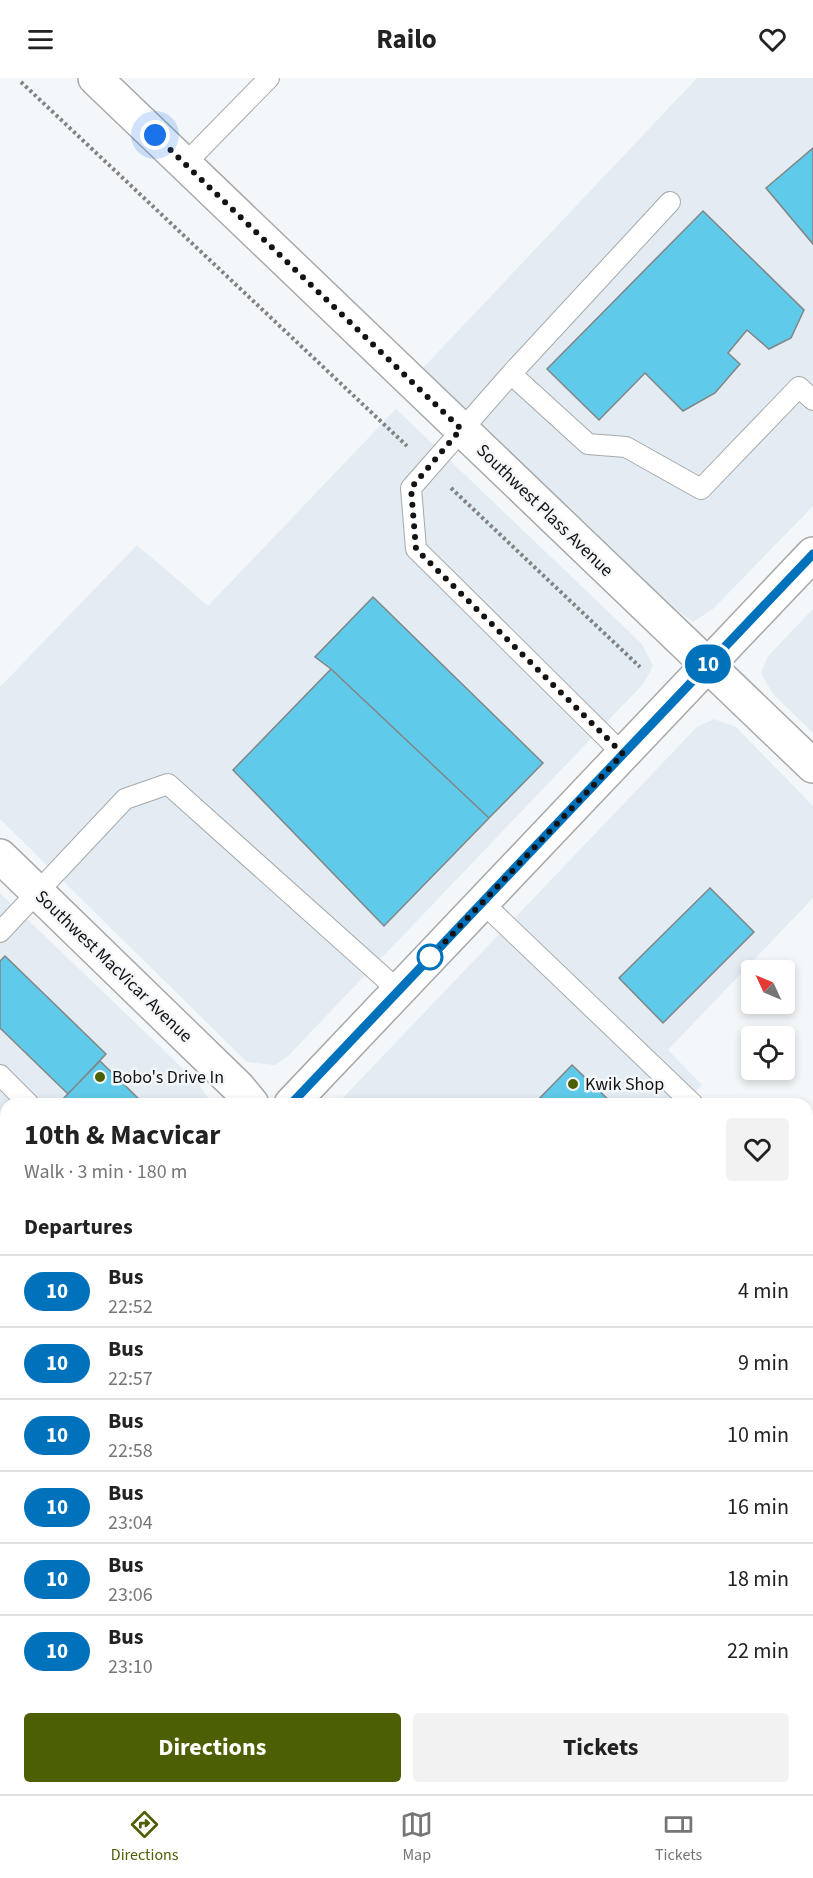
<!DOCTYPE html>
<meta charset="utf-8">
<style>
:root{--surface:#fff;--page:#f2f2f2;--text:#222;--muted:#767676;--line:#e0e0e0;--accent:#4d5f03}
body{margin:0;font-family:"Source Sans 3",sans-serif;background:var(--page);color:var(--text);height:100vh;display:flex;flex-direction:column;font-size:22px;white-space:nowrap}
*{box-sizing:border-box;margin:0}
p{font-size:20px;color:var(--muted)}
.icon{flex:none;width:33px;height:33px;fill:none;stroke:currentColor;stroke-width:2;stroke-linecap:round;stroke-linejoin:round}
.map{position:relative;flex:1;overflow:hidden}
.panel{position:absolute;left:0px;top:1020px;width:813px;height:696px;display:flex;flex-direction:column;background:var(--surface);border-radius:18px 18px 0 0;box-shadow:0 3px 9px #0003}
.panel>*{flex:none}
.badge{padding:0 12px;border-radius:20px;font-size:21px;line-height:39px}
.needle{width:39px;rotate:314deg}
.tools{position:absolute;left:741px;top:882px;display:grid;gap:12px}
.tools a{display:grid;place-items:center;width:54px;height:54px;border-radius:6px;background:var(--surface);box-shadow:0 3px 9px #0003;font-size:30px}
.you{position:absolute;width:30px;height:30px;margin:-15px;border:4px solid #fff;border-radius:50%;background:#1a73e8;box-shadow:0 0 0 9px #1a73e833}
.map>.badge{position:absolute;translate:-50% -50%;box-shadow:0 0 0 3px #fff}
h2{padding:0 24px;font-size:22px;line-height:54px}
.round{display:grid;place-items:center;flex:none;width:63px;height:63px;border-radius:6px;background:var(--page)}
.head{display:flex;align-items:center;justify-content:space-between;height:102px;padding:0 24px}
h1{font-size:28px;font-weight:700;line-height:45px}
.action{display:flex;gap:12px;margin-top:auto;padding:12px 24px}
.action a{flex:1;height:69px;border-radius:6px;background:var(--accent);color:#fff;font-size:24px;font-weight:700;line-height:69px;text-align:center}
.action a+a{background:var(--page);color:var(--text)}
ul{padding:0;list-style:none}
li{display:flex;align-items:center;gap:18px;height:72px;padding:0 24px;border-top:2px solid var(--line)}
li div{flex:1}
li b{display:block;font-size:22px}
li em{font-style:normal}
li .badge{min-width:66px;font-weight:700;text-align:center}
header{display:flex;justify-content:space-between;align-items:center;height:78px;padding:0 24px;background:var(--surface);font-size:27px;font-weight:700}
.dock{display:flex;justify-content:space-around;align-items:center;height:84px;border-top:2px solid var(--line);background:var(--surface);font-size:16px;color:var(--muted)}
.dock a{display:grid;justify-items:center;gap:3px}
.dock .on{color:var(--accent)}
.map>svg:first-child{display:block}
.built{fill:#e3ebf3}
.building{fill:#5fcae9;stroke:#828586;stroke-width:1.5}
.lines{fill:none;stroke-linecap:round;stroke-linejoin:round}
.service-casing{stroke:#a7a9ab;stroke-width:22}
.minor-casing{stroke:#a7a9ab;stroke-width:36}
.tertiary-casing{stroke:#a7a9ab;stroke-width:36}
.secondary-casing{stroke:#a7a9ab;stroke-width:36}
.path{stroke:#808283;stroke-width:4;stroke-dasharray:3 3;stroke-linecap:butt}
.service{stroke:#fff;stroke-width:20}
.minor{stroke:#fff;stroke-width:33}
.tertiary{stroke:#fff;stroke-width:33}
.secondary{stroke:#fff;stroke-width:33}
.line-casing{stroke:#fff;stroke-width:14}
.line{stroke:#0072bc;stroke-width:9}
.walk{stroke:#131314;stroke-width:6;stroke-dasharray:0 10.8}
.stop-dot{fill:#fff;stroke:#0072bc;stroke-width:3}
.poi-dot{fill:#4d5f03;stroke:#f4f7f9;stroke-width:2}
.labels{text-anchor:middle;stroke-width:5;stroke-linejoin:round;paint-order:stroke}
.street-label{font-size:18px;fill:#131314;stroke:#f4f7f9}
.poi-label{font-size:18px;fill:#131314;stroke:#f4f7f9;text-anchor:start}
</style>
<header><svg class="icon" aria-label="menu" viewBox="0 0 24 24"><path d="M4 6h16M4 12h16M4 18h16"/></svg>Railo<svg class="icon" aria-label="heart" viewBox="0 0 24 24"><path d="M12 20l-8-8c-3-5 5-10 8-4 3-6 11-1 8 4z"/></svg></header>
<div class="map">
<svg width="813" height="1716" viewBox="0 0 813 1716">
<rect width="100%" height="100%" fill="#f4f7f9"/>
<path class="built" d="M697,0H813V428L713,531L693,544L676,531L423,290Z
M396,331L642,566L653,588L644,605L287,979L275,987L247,984L0,741V609L137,467L208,528Z
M813,531V655L773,616L761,595L768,578Z
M714,641L736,649L813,728V820L668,972L702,1007L684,1026H337L697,649Z
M0,815L198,1005L212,1026H6V1283L0,1289Z"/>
<path class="building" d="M813,70V166L766,110Z
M703,133L804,232L791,260L769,271L747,252L728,275L740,286L715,315L683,333L645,295L599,342L547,291Z
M373,519L543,685L489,740L331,591L315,579Z
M331,591L489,740L384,848L233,692Z
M710,810L754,854L663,945L619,900Z
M5,878L106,976L68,1016L0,950V883Z
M100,983L144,1026H58Z
M572,987L613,1026H534Z
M425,1021L474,1022V1026H425Z
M0,1063L6,1069V1176L0,1182Z"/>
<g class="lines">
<g class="service-casing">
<path id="service" d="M185,86L269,0
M670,124L511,296L588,366L626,369L701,411L799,309L813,322
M511,296L411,410L416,471L623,676
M482,824L693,1026
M0,854L125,721L168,706L399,913
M0,997L29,1026
M807,1135L813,1141
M0,1269L6,1275"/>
</g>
<g class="minor-casing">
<path id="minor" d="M95,0L813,688
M0,1678L6,1683
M34,1710L40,1716"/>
</g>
<g class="tertiary-casing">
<path id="tertiary" d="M0,778L238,1009L252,1026
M807,1576L813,1581"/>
</g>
<g class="secondary-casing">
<path id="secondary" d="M291,1026L813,476
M0,1333L6,1327"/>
</g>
<path class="path" d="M21,4L407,368
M451,410L640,589"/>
<use href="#service" class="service"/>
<use href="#minor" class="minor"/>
<use href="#tertiary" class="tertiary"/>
<use href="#secondary" class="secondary"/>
</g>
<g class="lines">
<g class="line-casing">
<path id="line" d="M291,1026L813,476"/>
</g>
<use href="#line" class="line"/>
<path class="walk" d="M155,57L461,351L411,410L416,471L623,676L427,883L430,879"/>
</g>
<circle class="stop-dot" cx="430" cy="879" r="12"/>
<g class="poi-dot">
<circle cx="100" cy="999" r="6"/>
<circle cx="573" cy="1006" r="6"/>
</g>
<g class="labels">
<g class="street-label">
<text transform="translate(545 432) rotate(44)" y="6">Southwest Plass Avenue</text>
<text transform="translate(114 888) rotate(44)" y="6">Southwest MacVicar Avenue</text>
</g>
<g class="poi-label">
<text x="112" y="1005">Bobo's Drive In</text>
<text x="585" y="1012">Kwik Shop</text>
</g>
</g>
</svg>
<div class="tools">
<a><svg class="needle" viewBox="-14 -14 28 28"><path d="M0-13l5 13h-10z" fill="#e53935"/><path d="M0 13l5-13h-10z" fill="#767676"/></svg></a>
<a><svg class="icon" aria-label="locate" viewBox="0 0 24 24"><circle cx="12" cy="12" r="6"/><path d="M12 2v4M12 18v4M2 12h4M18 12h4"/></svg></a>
</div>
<div class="you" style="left:155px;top:57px"></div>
<b class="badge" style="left:708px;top:586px;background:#0072bc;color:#fff">10</b>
<section class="panel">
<div class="head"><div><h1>10th &amp; Macvicar</h1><p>Walk · 3 min · 180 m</p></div><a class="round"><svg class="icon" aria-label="heart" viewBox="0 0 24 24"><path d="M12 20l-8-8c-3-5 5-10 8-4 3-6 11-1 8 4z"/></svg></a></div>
<h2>Departures</h2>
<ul>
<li><span class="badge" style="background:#0072bc;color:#fff">10</span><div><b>Bus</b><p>22:52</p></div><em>4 min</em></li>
<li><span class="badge" style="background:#0072bc;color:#fff">10</span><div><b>Bus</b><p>22:57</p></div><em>9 min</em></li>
<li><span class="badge" style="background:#0072bc;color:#fff">10</span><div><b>Bus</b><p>22:58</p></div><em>10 min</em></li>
<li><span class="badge" style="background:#0072bc;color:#fff">10</span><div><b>Bus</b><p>23:04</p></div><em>16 min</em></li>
<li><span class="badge" style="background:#0072bc;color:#fff">10</span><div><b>Bus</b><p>23:06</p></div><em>18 min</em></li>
<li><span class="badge" style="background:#0072bc;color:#fff">10</span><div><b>Bus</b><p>23:10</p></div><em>22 min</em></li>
</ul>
<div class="action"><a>Directions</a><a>Tickets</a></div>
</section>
</div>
<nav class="dock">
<a class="on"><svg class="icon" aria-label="directions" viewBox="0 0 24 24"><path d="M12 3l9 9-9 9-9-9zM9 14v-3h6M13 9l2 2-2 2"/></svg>Directions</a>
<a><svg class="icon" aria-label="map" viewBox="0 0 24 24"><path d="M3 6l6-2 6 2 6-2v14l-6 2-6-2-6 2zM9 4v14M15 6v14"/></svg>Map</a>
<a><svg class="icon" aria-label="tickets" viewBox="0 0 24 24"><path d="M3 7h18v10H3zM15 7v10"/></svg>Tickets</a>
</nav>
